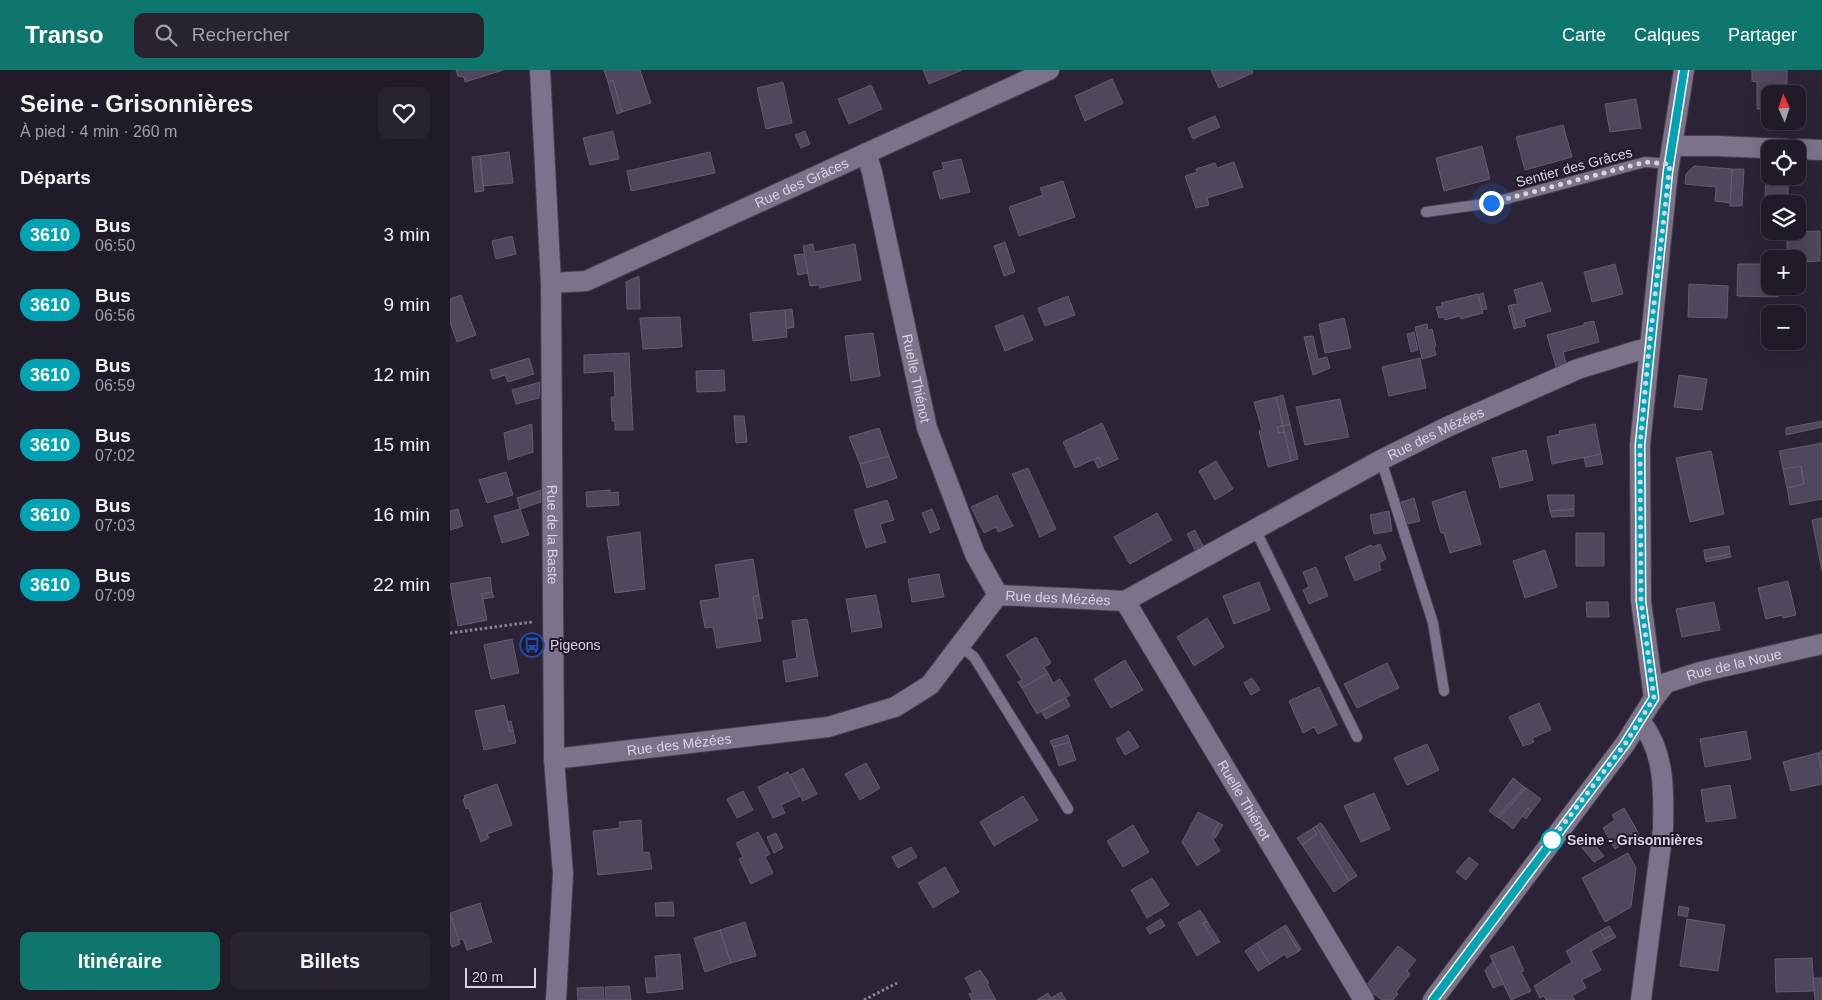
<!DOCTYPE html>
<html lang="fr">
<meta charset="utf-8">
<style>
:root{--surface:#211a29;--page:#292331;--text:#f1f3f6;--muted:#a2a1a8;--line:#3e3846;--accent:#0f766e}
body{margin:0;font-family:Arial,sans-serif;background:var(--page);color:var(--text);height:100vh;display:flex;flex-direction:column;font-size:19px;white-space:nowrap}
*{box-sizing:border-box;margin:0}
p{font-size:16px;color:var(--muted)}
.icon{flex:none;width:28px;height:28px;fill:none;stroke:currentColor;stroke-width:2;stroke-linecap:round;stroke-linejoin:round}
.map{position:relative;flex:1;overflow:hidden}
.sheet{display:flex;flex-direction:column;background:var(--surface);width:450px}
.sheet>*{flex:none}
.badge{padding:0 10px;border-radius:16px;font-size:18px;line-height:32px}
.needle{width:32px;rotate:357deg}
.tools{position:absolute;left:1311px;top:15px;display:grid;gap:10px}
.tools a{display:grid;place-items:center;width:45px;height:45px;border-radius:10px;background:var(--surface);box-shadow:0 5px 20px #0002,0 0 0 1px var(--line);font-size:25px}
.scale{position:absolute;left:15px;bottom:12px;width:71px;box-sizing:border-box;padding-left:5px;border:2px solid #d9d3e1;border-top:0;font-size:14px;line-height:18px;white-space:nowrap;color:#d9d3e1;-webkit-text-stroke:4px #22192c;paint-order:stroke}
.you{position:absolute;width:25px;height:25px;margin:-12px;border:4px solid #fff;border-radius:50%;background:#1a73e8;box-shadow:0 0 0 8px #1a73e833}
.map>.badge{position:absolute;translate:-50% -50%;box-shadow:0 0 0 2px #fff}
h2{padding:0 20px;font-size:19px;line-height:45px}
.round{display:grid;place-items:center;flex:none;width:52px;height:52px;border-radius:10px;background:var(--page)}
.head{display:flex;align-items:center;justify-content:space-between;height:85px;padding:0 20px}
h1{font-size:24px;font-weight:800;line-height:38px}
.cta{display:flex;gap:10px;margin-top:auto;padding:10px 20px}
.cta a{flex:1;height:58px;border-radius:10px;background:var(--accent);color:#fff;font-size:20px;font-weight:800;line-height:58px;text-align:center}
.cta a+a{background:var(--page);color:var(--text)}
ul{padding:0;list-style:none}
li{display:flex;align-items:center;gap:15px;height:70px;padding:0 20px}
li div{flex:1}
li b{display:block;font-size:19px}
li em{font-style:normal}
li .badge{min-width:55px;font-weight:700;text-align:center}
header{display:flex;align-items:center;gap:30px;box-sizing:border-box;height:70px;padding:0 25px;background:var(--accent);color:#fff}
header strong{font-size:24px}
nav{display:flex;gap:28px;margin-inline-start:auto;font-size:18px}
.search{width:350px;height:45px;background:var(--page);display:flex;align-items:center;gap:12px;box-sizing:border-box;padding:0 18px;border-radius:10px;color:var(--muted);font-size:19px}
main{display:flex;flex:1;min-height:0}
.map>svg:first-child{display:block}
.building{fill:#51475d;stroke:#645a71}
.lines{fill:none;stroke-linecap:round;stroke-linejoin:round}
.service-casing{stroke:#474051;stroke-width:12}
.minor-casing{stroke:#474051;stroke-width:22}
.path{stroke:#8a8393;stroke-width:3;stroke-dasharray:2.5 2.5;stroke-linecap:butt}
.service{stroke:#7c728a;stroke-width:10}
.minor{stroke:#7c728a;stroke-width:20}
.line-casing{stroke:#fff;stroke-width:11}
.line{stroke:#00a3b4;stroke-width:8}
.walk{stroke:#d9d3e1;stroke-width:5;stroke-dasharray:0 9}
.stop-dot{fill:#fff;stroke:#00a3b4;stroke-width:2.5}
.labels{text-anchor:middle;stroke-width:4;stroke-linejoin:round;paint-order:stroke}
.street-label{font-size:14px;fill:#d9d3e1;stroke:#22192c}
.poi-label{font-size:14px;fill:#d9d3e1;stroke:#22192c;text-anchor:start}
.stop-label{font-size:14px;font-weight:bold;fill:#d9d3e1;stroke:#22192c;text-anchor:start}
</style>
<header>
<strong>Transo</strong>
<div class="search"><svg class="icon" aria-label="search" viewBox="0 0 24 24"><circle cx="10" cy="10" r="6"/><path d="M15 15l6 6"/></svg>Rechercher</div>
<nav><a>Carte</a><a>Calques</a><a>Partager</a></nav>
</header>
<main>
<section class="sheet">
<div class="head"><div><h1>Seine - Grisonnières</h1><p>À pied · 4 min · 260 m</p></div><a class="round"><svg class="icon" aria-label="heart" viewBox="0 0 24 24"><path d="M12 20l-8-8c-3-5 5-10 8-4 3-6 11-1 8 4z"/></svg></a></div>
<h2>Départs</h2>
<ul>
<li><span class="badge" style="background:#00a3b4;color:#fff">3610</span><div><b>Bus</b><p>06:50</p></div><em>3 min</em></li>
<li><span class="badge" style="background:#00a3b4;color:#fff">3610</span><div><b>Bus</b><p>06:56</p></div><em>9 min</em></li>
<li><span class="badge" style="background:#00a3b4;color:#fff">3610</span><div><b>Bus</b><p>06:59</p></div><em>12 min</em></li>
<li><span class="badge" style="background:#00a3b4;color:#fff">3610</span><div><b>Bus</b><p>07:02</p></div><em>15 min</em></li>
<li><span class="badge" style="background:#00a3b4;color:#fff">3610</span><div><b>Bus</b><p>07:03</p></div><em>16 min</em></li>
<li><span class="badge" style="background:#00a3b4;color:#fff">3610</span><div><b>Bus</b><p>07:09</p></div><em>22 min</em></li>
</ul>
<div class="cta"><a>Itinéraire</a><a>Billets</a></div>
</section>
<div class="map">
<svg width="1372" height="930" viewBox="0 0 1372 930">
<rect width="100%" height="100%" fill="#2c2337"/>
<path class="building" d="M6,0H53L15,12L14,7L8,6Z
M154,0H190L201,33L172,42L163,10L158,12Z
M473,0H512L479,14Z
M761,0H802L803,3L769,18Z
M1302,0H1337V24H1320V39H1307V12L1302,11Z
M662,9L673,33L635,51L625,26Z
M163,10L172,42L167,44L158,12Z
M333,12L342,53L316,59L307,18Z
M421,15L432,39L399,54L388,29Z
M1186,29L1191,58L1160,62L1155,34Z
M765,46L770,57L743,69L738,58Z
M1113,55L1122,87L1075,100L1066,67Z
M163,61L169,89L140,95L133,68Z
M355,61L360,74L351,78L345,65Z
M1032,76L1040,109L994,121L986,88Z
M59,82L63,113L33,116L30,86Z
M260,82L265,103L181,121L177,101Z
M30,86L34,121L25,122L22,87Z
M511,89L520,122L490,129L483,102L494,99L492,93Z
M784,92L793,117L757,128L759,135L746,138L735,106L747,102L746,99L765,93L767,98Z
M1244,96L1282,99L1280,133L1265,131L1266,117L1235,114L1236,104Z
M1282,99H1294L1292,136H1280Z
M1316,103H1320V106H1338V126H1315Z
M613,111L625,147L569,166L559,137L593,125L590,118Z
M1370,161V191L1348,192V189H1337V162Z
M62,166L66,184L46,189L42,171Z
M555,172L565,202L554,206L544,176Z
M363,174L364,182L405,174L411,210L370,218L369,215L360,216L353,176Z
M354,184L358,203L348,205L344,185Z
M1165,194L1173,224L1142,232L1134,202Z
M1288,194H1320V216H1329L1328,227L1287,226Z
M189,206L190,239H177L176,212Z
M1092,212L1101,241L1074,249L1076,256L1067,258L1061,235L1068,234L1064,220Z
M1239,214L1278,216L1277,248L1238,247Z
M1033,223L1037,239L1032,240L1028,225Z
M1028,224L1033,243L1011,249L1010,246L995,250L994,247L989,248L986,237L992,236L991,233Z
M11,225L26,265L7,272L0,252V229Z
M618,226L625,245L595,256L588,238Z
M1061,235L1067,258L1064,259L1058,236Z
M342,239L344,257L336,259L335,240Z
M335,240L337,267L303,271L300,243Z
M573,245L583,270L555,281L545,256Z
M230,247L232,277L193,279L190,248Z
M894,248L901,278L875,283L869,254Z
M1144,251L1149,272L1113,282L1116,293L1106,297L1097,265L1134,255V253Z
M977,254L978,260L982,259L986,276L984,277L986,285L972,289L965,257Z
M964,262L968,280L961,282L957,264Z
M423,263L430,306L401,311L395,266Z
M863,266L868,289L877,287L880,298L863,305L854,267Z
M179,283L183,360H165V351H162L161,327H165L164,301L134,303V285Z
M79,288L84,304L58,312L55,305L43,309L40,300Z
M970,288L976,318L939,326L932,297Z
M274,300L275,321L247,322L246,301Z
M1229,305L1257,309L1252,340L1224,337Z
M90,312L89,328L66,334L62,320Z
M833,325L840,354L833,356L826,327Z
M826,327L833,356L827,357L829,363L834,362L841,391L818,397L809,361L812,360L804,332Z
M890,329L899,367L855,375L846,337Z
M284,346H294L297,372L286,373Z
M1372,351V357L1336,365V358Z
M652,353L668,389L653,396L649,387L625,398L613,372Z
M82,354L83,382L58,390L54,363Z
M840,354L848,389L841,391L833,356Z
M1145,354L1151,384L1102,394L1097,367L1110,364L1109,361Z
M833,356L834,362L829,363L827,357Z
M429,358L439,386L410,394L399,367Z
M1372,373V429L1340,435L1337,418L1354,414L1351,396L1333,399L1329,381Z
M1076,380L1083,410L1050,418L1042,388Z
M1261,381L1274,444L1240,452L1226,388Z
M1151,384L1153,394L1136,397L1134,388Z
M439,386L447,408L417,418L410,394Z
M649,387L653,396L648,398L644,390Z
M766,391L783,419L765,430L749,401Z
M1351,396L1354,414L1337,418L1333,399Z
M578,398L606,459L590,467L562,404Z
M56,402L63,425L37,433L29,410Z
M91,420V432L70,439L67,428Z
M160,420V423L168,422L169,435L137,437L136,422Z
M1015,421L1031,474L1000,483L994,463H991L982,432Z
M547,425L563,456L548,462L546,457L534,463L521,437Z
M1097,425H1124V439L1100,441Z
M964,428L970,451L958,454L951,432Z
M437,430L444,450L430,454L436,472L416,478L404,440Z
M8,439L13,456L0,460V441Z
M70,439L79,465L52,473L44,446Z
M482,439L490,459L480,463L472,443Z
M1124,439V446L1102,447L1100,441Z
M939,441L942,461L924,464L920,445Z
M707,443L722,470L680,494L664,467Z
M1372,448V501L1362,450Z
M745,460L753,476L745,480L737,464Z
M190,462L195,519L165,523L157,467Z
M1126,463H1154V496H1126Z
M930,474L936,489L929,493L931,500L905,511L895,487L921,475L922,477Z
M1279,476L1280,484L1255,489L1254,480Z
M1095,480L1107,517L1075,528L1063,491Z
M1280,484L1281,487L1256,492L1255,489Z
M303,489L309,525L303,527L311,571L267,578L263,557L255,558L250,531L270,528L265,495Z
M866,497L878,526L859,534L853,520L859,517L853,502Z
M489,504L494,527L462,532L458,509Z
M40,507L42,522L32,524L37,550L8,556L0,514Z
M1338,511L1346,545L1333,548L1332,545L1316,549L1308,518Z
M809,512L820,540L784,554L773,526Z
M42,522L44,527L33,529L32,524Z
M309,525L313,548L307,549L303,527Z
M426,525L432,557L402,562L396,529Z
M1136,532H1158L1159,547H1137Z
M1264,532L1270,560L1232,567L1226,539Z
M757,548L774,577L744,596L727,567Z
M357,549L368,606L336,612L333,591L347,588L342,551Z
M586,567L601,593L594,597L598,603L572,618L568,612L572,610L556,585Z
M62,569L69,603L41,609L34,575Z
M675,590L693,620L661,638L644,609Z
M937,593L949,618L907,638L894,614Z
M598,603L603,613L610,609L620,625L587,644L572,618Z
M802,608L810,620L801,625L794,613Z
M869,617L887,655L868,664L864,657L853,663L839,631Z
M616,628L620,636L596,649L591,641Z
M1089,633L1101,660L1082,668L1084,672L1073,676L1059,647Z
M54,635L60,662L63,660L66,673L34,680L25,641Z
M61,651L63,660L60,662L57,652Z
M679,661L689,677L675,685L666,669Z
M1296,661L1301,689L1255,697L1250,669Z
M618,665L620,672L603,677L600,671Z
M620,672L626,690L609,696L603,677Z
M977,674L989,700L957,715L944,688Z
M1372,681V701L1368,683Z
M1368,683L1372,701V714L1341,721L1333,692Z
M416,693L430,718L410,730L395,704Z
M353,698L367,724L353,731L340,705Z
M338,702L350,726L331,735L335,743L323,748L308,717Z
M1063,708L1074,717L1047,747L1039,741Z
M47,714L62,755L37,764L39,768L31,772L19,738L16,739L13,730L15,728L14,726Z
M1280,715L1286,748L1256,752L1251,720Z
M1074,717L1076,718L1049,748L1047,747Z
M1076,718L1091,729L1081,742L1078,738L1063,759L1049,748Z
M293,721L303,740L287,748L277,729Z
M924,723L940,759L911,772L894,736Z
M573,726L588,750L544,776L530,752Z
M1078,738L1081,742L1076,749L1072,746Z
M1174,738L1189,764L1165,779L1153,758L1165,750L1162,745Z
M748,742L769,753L762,765L766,767L763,769L770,781L747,796L732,772Z
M191,750L193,783L199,782L202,799L148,805L143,761L170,758L169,752Z
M769,753L773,755L766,767L762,765Z
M871,753L907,806L899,811L866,756Z
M683,755L699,782L673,797L657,771Z
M866,756L899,811L884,822L852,775L867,764L863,758Z
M863,758L867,764L852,775L847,768Z
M308,762L320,784L315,787L323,803L301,814L289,789L293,787L286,773Z
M326,763L333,778L324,783L317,767Z
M1135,763L1154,786L1144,792L1128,773Z
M461,777L467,787L448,798L442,787Z
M1178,783L1186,798L1181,837L1155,852L1132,808Z
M1019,787L1028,794L1016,810L1006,802Z
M495,797L509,822L483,838L468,813Z
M702,808L719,835L697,848L681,820Z
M223,832L224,846H206L205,833Z
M30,833L42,872L17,880L13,869L9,870L0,843Z
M1229,836L1239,838L1237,847L1228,845Z
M750,840L757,851L753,853L766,874L747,886L728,853Z
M0,844L10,874L2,877L0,872Z
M711,849L715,856L700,864L696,858Z
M1237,849L1275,855L1268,901L1230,896Z
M757,851L770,872L766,874L753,853Z
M295,852L306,886L281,893L270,860Z
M836,855L851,879L849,881L834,856Z
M834,856L849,881L837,888L835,884L820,894L807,873Z
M1159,856L1164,864L1155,869L1150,861Z
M270,860L281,893L255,902L244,868Z
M1150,861L1155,869L1164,864L1166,867L1141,881L1151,900L1132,910L1136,918L1122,926L1125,930H1096L1094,926L1090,928L1084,916L1122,892L1116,881Z
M807,873L820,894L808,901L795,881Z
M948,876L966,890L957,901L960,904L946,922L948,924L943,930H932L915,917Z
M1063,876L1074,901L1071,902L1081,921L1061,930L1040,886Z
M230,884L233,919L197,923L195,908H207L205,886Z
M1362,888L1364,921L1326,922L1325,889Z
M1043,891L1054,914L1043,918L1035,901Z
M530,900L539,913L537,914L546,930H522L519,924L523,923L515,908Z
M1363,908H1372V930H1365Z
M179,916L181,930H156L155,917Z
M153,917L154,930H128L127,918Z
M611,922L616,930H587L598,923L601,928Z"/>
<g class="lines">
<g class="service-casing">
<path id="service" d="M976,142L1041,133L1195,92L1220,94
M931,390L983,553L994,621
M806,461L907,667
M509,575L524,587L618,739"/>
</g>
<g class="minor-casing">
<g id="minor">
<path id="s1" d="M90,0L101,213L104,689L113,804L106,930"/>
<path d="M1222,76H1268L1337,79"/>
<path d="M1348,79L1372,80"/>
<path id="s2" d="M416,83L422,102L477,358L525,484L548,525"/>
<path id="s3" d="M101,213L136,211L599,0"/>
<path id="s4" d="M675,531L914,930"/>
<path d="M1204,628L1191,531L1190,375L1218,101L1234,0"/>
<path d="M1190,651C1215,681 1214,722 1213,759L1191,930"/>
<path id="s5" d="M104,689L378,657L445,637L480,615L548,525L675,531L931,390L997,357L1128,299L1186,281L1199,278"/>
<path id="s6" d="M983,930L1175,674L1204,628L1216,613L1250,602L1372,574"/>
</g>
</g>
<path class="path" d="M0,563L82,552
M414,930L447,913"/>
<use href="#service" class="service"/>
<use href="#minor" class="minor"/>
</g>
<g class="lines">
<g class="line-casing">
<path id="line" d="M983,930L1175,674L1204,628L1191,531L1190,375L1218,101L1234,0"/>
</g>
<use href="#line" class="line"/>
<path class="walk" d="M1041,133L1195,92L1220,94L1199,278L1190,375L1191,531L1204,628L1175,674L1096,777L1102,770"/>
</g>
<defs>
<g id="bus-ring" transform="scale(1.25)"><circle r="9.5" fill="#22192c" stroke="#1a4fb4" stroke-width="1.5"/><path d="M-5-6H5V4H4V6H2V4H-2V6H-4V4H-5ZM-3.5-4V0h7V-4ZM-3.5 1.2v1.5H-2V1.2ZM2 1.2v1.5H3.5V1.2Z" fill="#1a4fb4"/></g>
</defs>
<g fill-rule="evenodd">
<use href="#bus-ring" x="82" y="575"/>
</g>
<circle class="stop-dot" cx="1102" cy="770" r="10"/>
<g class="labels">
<g class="street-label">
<text transform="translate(1124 97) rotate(-15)" y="5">Sentier des Grâces</text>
<text dy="5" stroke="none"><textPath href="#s3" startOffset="272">Rue des Grâces</textPath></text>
<text dy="5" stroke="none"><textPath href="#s2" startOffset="231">Ruelle Thiénot</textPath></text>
<text dy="5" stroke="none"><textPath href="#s5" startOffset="980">Rue des Mézées</textPath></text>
<text dy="5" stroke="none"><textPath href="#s1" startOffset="465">Rue de la Baste</textPath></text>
<text dy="5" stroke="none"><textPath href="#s5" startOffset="560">Rue des Mézées</textPath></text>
<text dy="5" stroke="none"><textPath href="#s6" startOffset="464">Rue de la Noue</textPath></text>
<text dy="5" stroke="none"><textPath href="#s5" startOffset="126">Rue des Mézées</textPath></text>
<text dy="5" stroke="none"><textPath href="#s4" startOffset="232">Ruelle Thiénot</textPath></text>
</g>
<g class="poi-label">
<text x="100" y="580">Pigeons</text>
</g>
<g class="stop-label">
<text x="1117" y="775">Seine - Grisonnières</text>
</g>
</g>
</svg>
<div class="tools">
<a><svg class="needle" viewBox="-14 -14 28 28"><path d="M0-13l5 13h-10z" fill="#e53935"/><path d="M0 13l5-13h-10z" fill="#a2a1a8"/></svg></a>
<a><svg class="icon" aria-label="locate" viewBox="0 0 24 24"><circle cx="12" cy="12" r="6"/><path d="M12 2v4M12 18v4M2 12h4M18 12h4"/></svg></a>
<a><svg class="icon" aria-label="layers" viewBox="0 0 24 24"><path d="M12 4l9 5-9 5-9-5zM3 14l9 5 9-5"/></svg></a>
<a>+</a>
<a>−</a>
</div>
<div class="scale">20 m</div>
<div class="you" style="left:1041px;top:133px"></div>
</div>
</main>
